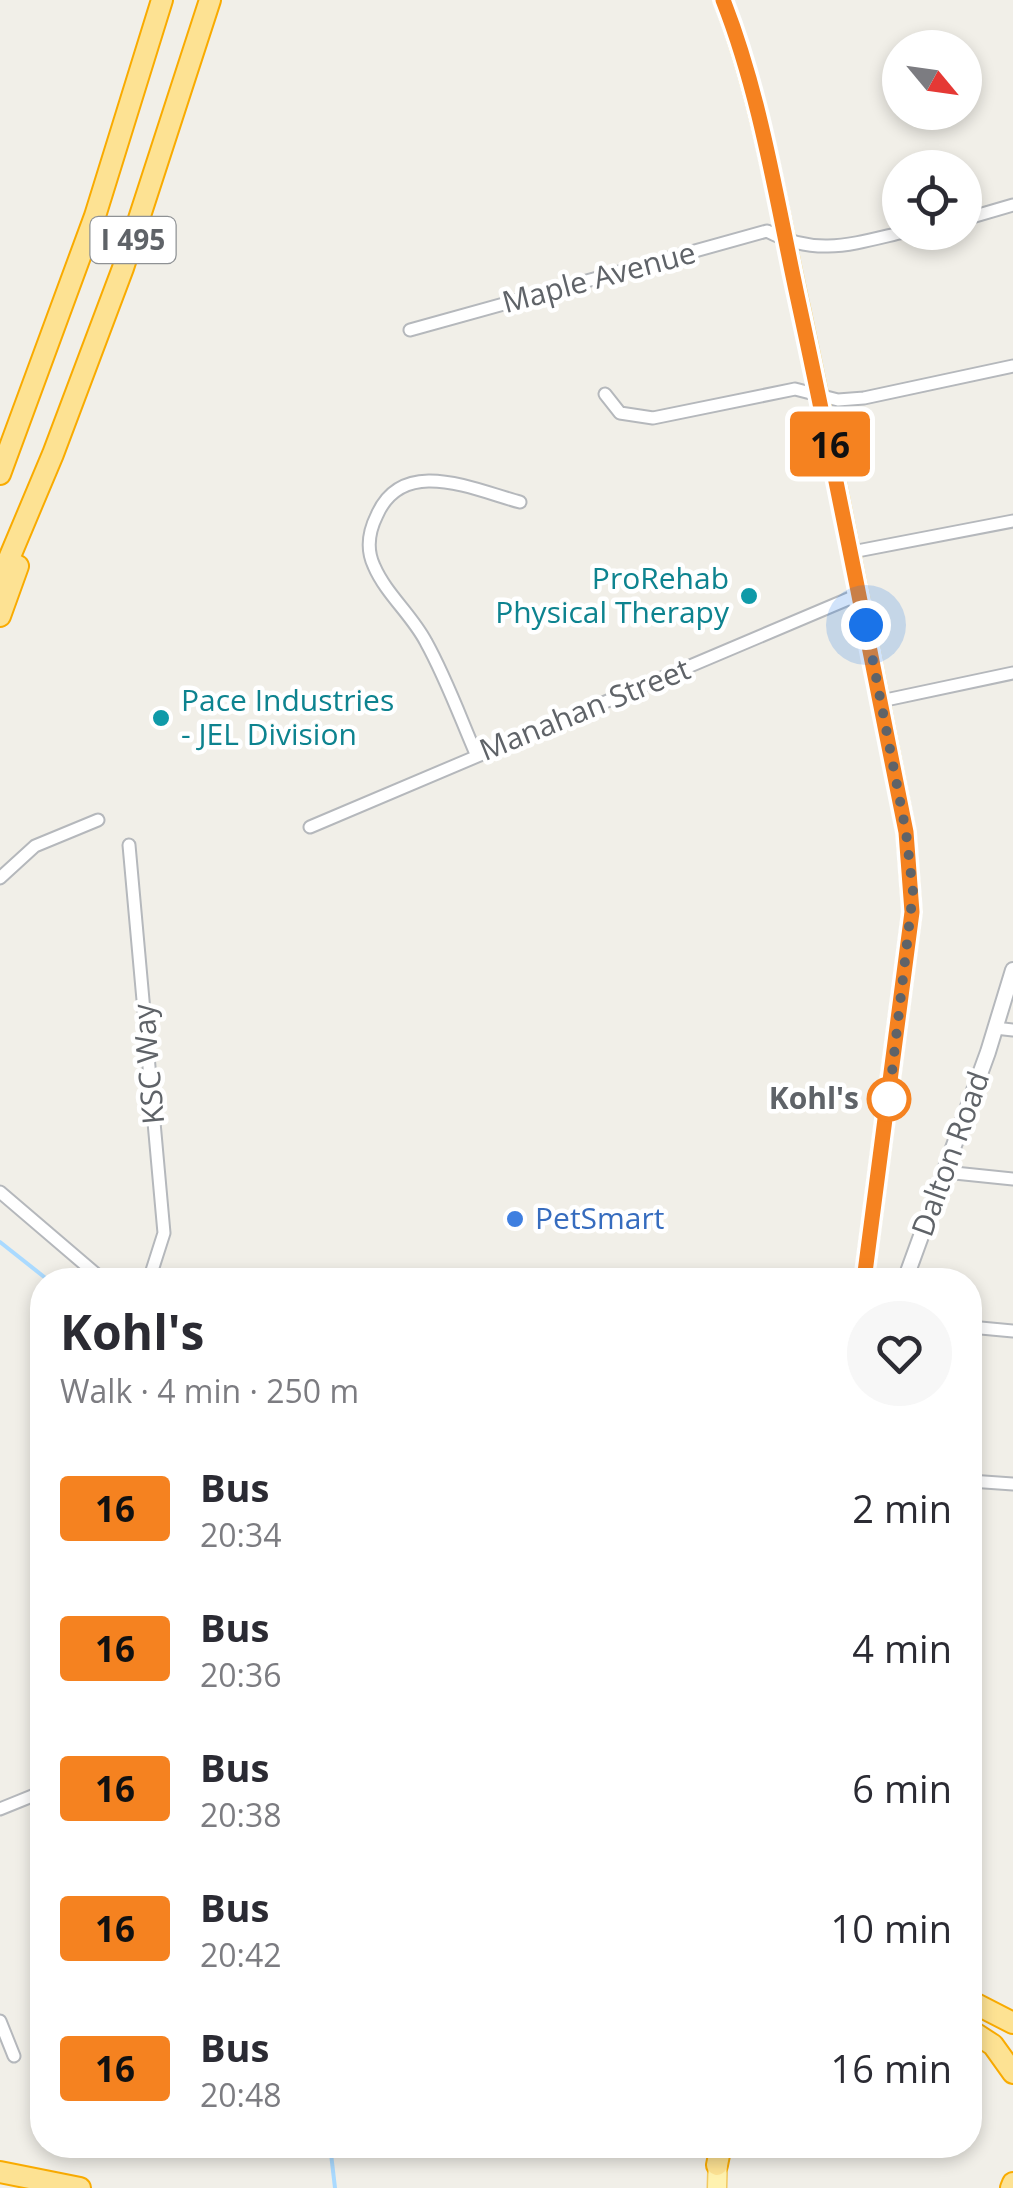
<!DOCTYPE html>
<meta charset="utf-8">
<style>
:root{--surface:#fff;--page:#f7f7f7;--text:#2b2b33;--muted:#7c7c81}
body{margin:0;font-family:"Open Sans",sans-serif;background:var(--page);color:var(--text);height:100vh;display:flex;flex-direction:column;font-size:38px;white-space:nowrap}
*{box-sizing:border-box;margin:0}
p{font-size:32px;color:var(--muted)}
.icon{flex:none;width:55px;height:55px;fill:none;stroke:currentColor;stroke-width:2;stroke-linecap:round;stroke-linejoin:round}
.map{position:relative;flex:1;overflow:hidden}
.sheet{position:absolute;left:30px;top:1268px;width:952px;height:890px;display:flex;flex-direction:column;background:var(--surface);border-radius:40px;box-shadow:0 5px 15px #0003}
.sheet>*{flex:none}
.badge{padding:0 20px;border-radius:8px;font-size:35px;line-height:65px}
.needle{width:65px;rotate:119deg}
.buttons{position:absolute;left:882px;top:30px;display:grid;gap:20px}
.buttons a{display:grid;place-items:center;width:100px;height:100px;border-radius:50%;background:var(--surface);box-shadow:0 5px 15px #0003;font-size:50px}
.you{position:absolute;width:50px;height:50px;margin:-25px;border:8px solid #fff;border-radius:50%;background:#1a73e8;box-shadow:0 0 0 15px #1a73e833}
.map>.badge{position:absolute;translate:-50% -50%;box-shadow:0 0 0 5px #fff}
.round{display:grid;place-items:center;flex:none;width:105px;height:105px;border-radius:52px;background:var(--page)}
.summary{display:flex;align-items:center;justify-content:space-between;height:170px;padding:0 30px}
h1{font-size:48px;font-weight:700;line-height:75px}
ul{padding:0;list-style:none}
li{display:flex;align-items:center;gap:30px;height:140px;padding:0 30px}
li div{flex:1}
li b{display:block;font-size:38px}
li em{font-style:normal}
li .badge{min-width:110px;font-weight:700;text-align:center}
.map>svg:first-child{display:block}
.lines{fill:none;stroke-linecap:round;stroke-linejoin:round}
.stream{stroke:#aadaff;stroke-width:4}
.minor-casing{stroke:#b5b8bc;stroke-width:15}
.tertiary-casing{stroke:#b5b8bc;stroke-width:18}
.primary-casing{stroke:#f2c960;stroke-width:21}
.motorway-casing{stroke:#f9ab00;stroke-width:24}
.minor{stroke:#fff;stroke-width:11}
.tertiary{stroke:#fff;stroke-width:14}
.primary{stroke:#fff2af;stroke-width:18}
.motorway{stroke:#fde293;stroke-width:20}
.line-casing{stroke:#fff;stroke-width:22}
.line{stroke:#f58220;stroke-width:15}
.walk{stroke:#5f6368;stroke-width:10;stroke-dasharray:0 18}
.culture-dot{fill:#0f9aa8;stroke:#fff;stroke-width:4}
.stop-dot{fill:#fff;stroke:#f58220;stroke-width:5}
.shop-dot{fill:#3f7fe0;stroke:#fff;stroke-width:4}
.labels{text-anchor:middle;stroke-width:9;stroke-linejoin:round;paint-order:stroke}
.shield{fill:#fff;stroke:#8f9295;stroke-width:2.5}
.shield-label{font-size:28px;font-weight:bold;fill:#5f6368}
.street-label{font-size:30px;fill:#5f6368;stroke:#fff}
.culture-label{font-size:30px;fill:#0d838f;stroke:#fff;text-anchor:end}
.stop-label{font-size:30px;font-weight:bold;fill:#5f6368;stroke:#fff;text-anchor:end}
.shop-label{font-size:30px;fill:#366cbe;stroke:#fff;text-anchor:start}
</style>
<div class="map">
<svg width="1013" height="2188" viewBox="0 0 1013 2188">
<rect width="100%" height="100%" fill="#f1efe8"/>
<g class="lines">
<path class="stream" d="M0,1242L48,1280
M330,2145L335,2188"/>
<g class="minor-casing">
<path id="minor" d="M965,219L1013,205
M410,330L767,231C817,257 852,244 904,232
M605,394L620,413L653,418L795,389L838,400L864,398L1013,366
M852,552L1013,521
M881,701L1013,673
M476,754C460,717 446,678 426,642C412,615 386,594 374,566C366,549 369,531 377,515C403,455 474,490 520,502
M310,827L860,594
M129,845L164,1233L149,1280
M0,878L35,846L98,820
M995,1028L1013,1030
M945,1172L1013,1179
M0,1192L103,1280
M970,1327L1013,1331
M970,1481L1013,1484
M0,1809L42,1792
M0,2021L14,2056"/>
</g>
<g class="tertiary-casing">
<path id="tertiary" d="M905,1280L988,1052L1013,970"/>
</g>
<g class="primary-casing">
<path id="primary" d="M723,0C761,99 778,207 801,310C838,484 872,658 906,832L912,912L864,1280
M717,2188L718,2154"/>
</g>
<g class="motorway-casing">
<path id="motorway" d="M0,474L95,216L162,0
M0,580L53,454L123,268L210,0
M0,616L18,566
M970,2001L1013,2023
M970,2030L993,2045L1013,2073
M717,2165L721,2145
M0,2172L80,2188
M1011,2188L1013,2183"/>
</g>
<use href="#minor" class="minor"/>
<use href="#tertiary" class="tertiary"/>
<use href="#primary" class="primary"/>
<use href="#motorway" class="motorway"/>
</g>
<g class="lines">
<g class="line-casing">
<path id="line" d="M723,0C760,94 776,197 797,295C836,474 870,653 906,832L912,912L864,1280"/>
</g>
<use href="#line" class="line"/>
<path class="walk" d="M866,625L906,832L913,892L887,1115L889,1099"/>
</g>
<g class="culture-dot">
<circle cx="749" cy="596" r="10"/>
<circle cx="161" cy="718" r="10"/>
</g>
<circle class="stop-dot" cx="889" cy="1099" r="20"/>
<circle class="shop-dot" cx="515" cy="1219" r="10"/>
<g class="labels">
<rect class="shield" x="90.5" y="217" width="85" height="46" rx="8"/>
<g class="shield-label">
<text x="133" y="250">I 495</text>
</g>
<g class="street-label">
<text transform="translate(599 278) rotate(-15)" y="10">Maple Avenue</text>
<text transform="translate(585 710) rotate(-22)" y="10">Manahan Street</text>
<text transform="translate(149 1064) rotate(-95)" y="10">KSC Way</text>
<text transform="translate(951 1154) rotate(-70)" y="10">Dalton Road</text>
</g>
<g class="culture-label">
<text x="729" y="589">ProRehab<tspan x="729" dy="34">Physical Therapy</tspan></text>
<text x="181" y="711" text-anchor="start">Pace Industries<tspan x="181" dy="34">- JEL Division</tspan></text>
</g>
<g class="stop-label">
<text x="859" y="1109">Kohl's</text>
</g>
<g class="shop-label">
<text x="535" y="1229">PetSmart</text>
</g>
</g>
</svg>
<div class="buttons">
<a><svg class="needle" viewBox="-14 -14 28 28"><path d="M0-13l5 13h-10z" fill="#e53935"/><path d="M0 13l5-13h-10z" fill="#7c7c81"/></svg></a>
<a><svg class="icon" aria-label="locate" viewBox="0 0 24 24"><circle cx="12" cy="12" r="6"/><path d="M12 2v4M12 18v4M2 12h4M18 12h4"/></svg></a>
</div>
<div class="you" style="left:866px;top:625px"></div>
<b class="badge" style="left:830px;top:444px;background:#f58220;color:#111">16</b>
<section class="sheet">
<div class="summary"><div><h1>Kohl's</h1><p>Walk · 4 min · 250 m</p></div><a class="round"><svg class="icon" aria-label="heart" viewBox="0 0 24 24"><path d="M12 20l-8-8c-3-5 5-10 8-4 3-6 11-1 8 4z"/></svg></a></div>
<ul>
<li><span class="badge" style="background:#f58220;color:#111">16</span><div><b>Bus</b><p>20:34</p></div><em>2 min</em></li>
<li><span class="badge" style="background:#f58220;color:#111">16</span><div><b>Bus</b><p>20:36</p></div><em>4 min</em></li>
<li><span class="badge" style="background:#f58220;color:#111">16</span><div><b>Bus</b><p>20:38</p></div><em>6 min</em></li>
<li><span class="badge" style="background:#f58220;color:#111">16</span><div><b>Bus</b><p>20:42</p></div><em>10 min</em></li>
<li><span class="badge" style="background:#f58220;color:#111">16</span><div><b>Bus</b><p>20:48</p></div><em>16 min</em></li>
</ul>
</section>
</div>
